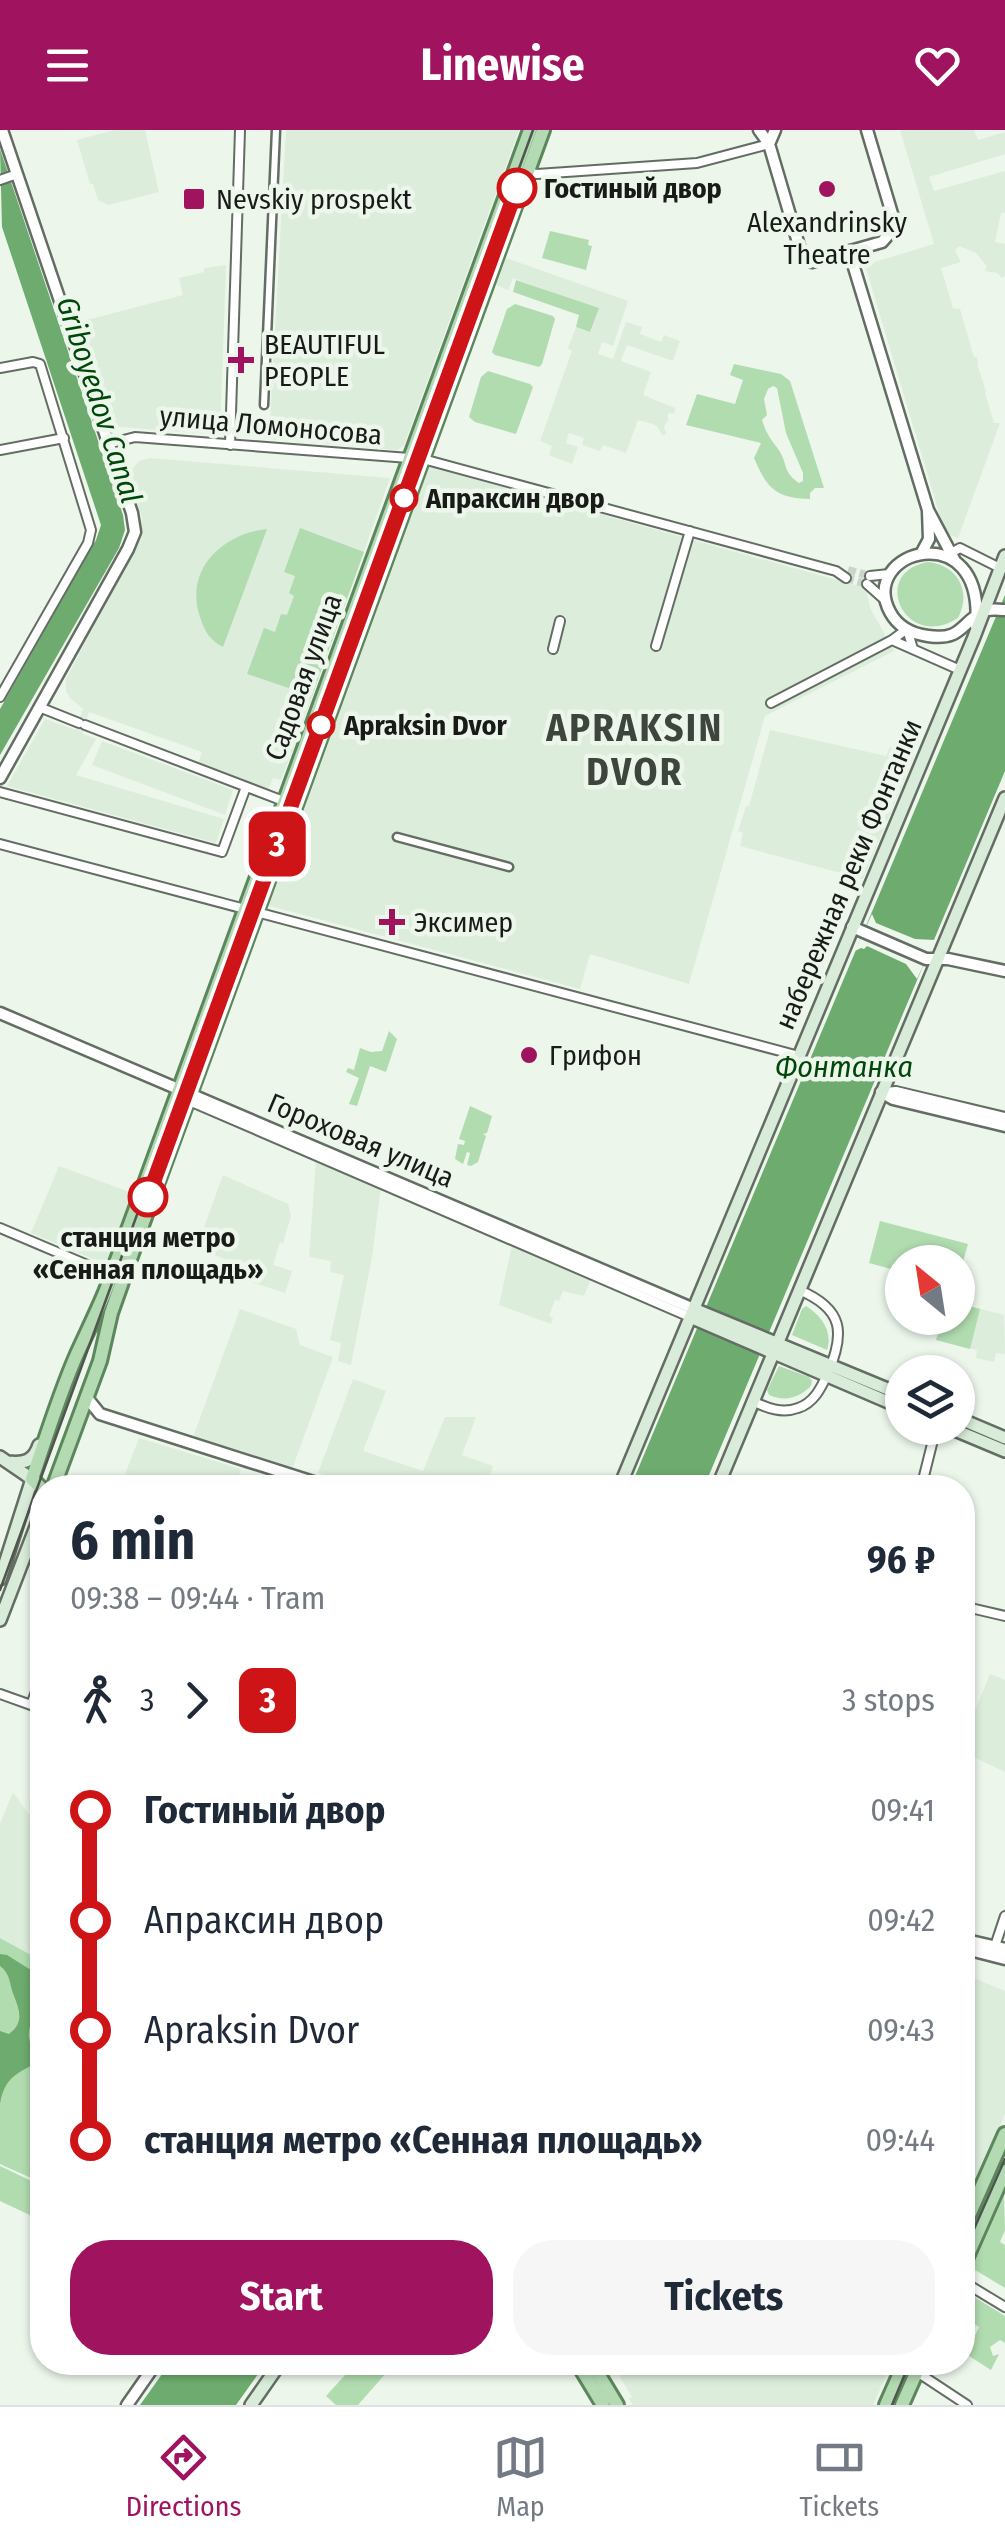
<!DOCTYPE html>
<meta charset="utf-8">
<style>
:root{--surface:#fff;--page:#f6f6f7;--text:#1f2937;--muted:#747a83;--line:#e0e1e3;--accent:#9f135f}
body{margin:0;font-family:"Fira Sans Condensed",sans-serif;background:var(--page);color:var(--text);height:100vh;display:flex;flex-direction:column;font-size:38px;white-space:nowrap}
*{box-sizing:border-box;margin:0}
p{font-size:32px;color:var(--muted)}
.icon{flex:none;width:55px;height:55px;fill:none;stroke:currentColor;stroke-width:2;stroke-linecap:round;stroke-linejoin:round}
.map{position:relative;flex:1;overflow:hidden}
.panel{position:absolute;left:30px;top:1345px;width:945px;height:900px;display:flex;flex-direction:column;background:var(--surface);border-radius:40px;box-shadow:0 2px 8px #0004}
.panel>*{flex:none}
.badge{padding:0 20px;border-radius:15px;font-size:35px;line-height:65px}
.needle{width:65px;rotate:330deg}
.fabs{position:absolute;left:885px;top:1115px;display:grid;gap:20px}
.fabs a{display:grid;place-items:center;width:90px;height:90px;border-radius:50%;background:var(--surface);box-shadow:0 2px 8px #0004;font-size:50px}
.map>.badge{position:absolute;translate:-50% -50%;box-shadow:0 0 0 5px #fff}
.legs{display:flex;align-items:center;gap:15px;height:110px;padding:0 40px;font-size:32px}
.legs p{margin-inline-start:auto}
.headline{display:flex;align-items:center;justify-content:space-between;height:170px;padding:0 40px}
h1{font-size:55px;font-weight:700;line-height:75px}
.cta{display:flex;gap:20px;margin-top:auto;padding:20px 40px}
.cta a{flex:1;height:115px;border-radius:40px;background:var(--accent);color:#fff;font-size:40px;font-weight:700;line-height:115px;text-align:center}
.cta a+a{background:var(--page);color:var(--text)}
ul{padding:0 40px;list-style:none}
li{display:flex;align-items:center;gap:35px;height:110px;font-size:38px}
li i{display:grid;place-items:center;width:15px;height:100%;margin:0 12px;background:currentColor}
li i::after{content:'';width:25px;height:25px;margin:-12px;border:8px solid;border-radius:50%;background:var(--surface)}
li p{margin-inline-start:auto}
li:first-child i{background:linear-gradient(#0000 50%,currentColor 0)}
li:last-child i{background:linear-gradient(currentColor 50%,#0000 0)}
header{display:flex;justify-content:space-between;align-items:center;height:130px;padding:0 40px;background:var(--accent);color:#fff;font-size:45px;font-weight:700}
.dock{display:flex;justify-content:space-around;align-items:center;height:140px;border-top:2px solid var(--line);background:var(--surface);font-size:28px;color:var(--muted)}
.dock a{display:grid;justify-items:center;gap:5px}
.dock .active{color:var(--accent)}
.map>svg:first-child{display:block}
.built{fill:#ddeddc}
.green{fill:#b1dcb0;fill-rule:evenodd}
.water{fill:#6dac6e}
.pier{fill:#ecf6eb}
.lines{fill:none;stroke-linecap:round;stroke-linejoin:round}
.minor-tunnel{stroke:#ccd5cb;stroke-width:8;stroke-dasharray:8 4;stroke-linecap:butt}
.pedestrian-casing{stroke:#646d64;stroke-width:11}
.minor-casing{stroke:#646d64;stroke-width:12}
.tertiary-casing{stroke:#646d64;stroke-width:15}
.secondary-casing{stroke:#646d64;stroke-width:16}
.primary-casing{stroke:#5c875c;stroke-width:18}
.pedestrian{stroke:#fff;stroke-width:6}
.minor{stroke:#fff;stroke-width:8}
.tertiary{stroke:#fff;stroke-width:10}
.secondary{stroke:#d9ecd9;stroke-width:11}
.primary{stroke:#b3dab3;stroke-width:12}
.tram{stroke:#50554f;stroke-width:2.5}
.line-1-casing{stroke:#fff;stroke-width:22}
.line-1{stroke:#ce1417;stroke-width:15}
.stop-1-dot{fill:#fff;stroke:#ce1417;stroke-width:5}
.poi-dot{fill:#9f135f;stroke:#ecf6eb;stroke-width:4}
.labels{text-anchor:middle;stroke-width:9;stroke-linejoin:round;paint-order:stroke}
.stop-label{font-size:28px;font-weight:bold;fill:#181b18;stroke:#ecf6eb;text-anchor:start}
.poi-label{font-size:28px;fill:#181b18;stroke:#ecf6eb;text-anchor:start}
.street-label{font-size:28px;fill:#181b18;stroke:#ecf6eb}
.water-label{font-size:30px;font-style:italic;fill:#00470a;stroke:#ecf6eb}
.district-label{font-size:38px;font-weight:bold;letter-spacing:2.5px;fill:#3d453d;stroke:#ecf6eb}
</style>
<header><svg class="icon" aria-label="menu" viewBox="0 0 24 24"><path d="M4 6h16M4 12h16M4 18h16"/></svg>Linewise<svg class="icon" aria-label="heart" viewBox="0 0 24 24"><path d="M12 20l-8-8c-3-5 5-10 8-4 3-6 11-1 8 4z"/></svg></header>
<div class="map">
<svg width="1005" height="2275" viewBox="0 0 1005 2275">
<rect width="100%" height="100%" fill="#ecf6eb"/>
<path class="built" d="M114,0H145L159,62L108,75L98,70L93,54H90L77,10Z
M286,0H519L404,315L398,320L269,309Z
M900,0H974L978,10L1005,2V24L929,47L934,61L1005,41V83H1001L995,112L1005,114V146L1002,148L997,143L985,141L987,136L976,123L959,116L955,121L961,132L941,138L953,178L960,179L974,227H977L978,233L977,234L986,261L985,262L994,293H1000L958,408L945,403L865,135L934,114Z
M506,128L628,171L613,216L602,212L598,224L613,229L626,192L642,197L640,204L661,212L664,205L680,211L673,231L627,215L621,231L651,242L643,265L675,278L674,283L668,284V291L664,296L666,304L662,305L657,296L653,294L638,290L626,323L603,315L600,321L582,315L584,308L569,303L566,313L578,317L572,334L549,325L552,316L540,311L572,221L568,218L576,197L590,202L598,179L513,148L508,160L496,155Z
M226,135L220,305L109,296L75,193L183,165L179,148L204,142V138Z
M150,328L390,348L299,604L281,650L273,648L268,660L198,634L202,622L89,582L82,603L96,609L76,645L224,689L216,713L7,656L45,589L76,600L83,579L70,568L66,561V549L139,409L142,388L128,344L139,331Z
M427,336L866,458L870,478L894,521L765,586L689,854L590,824L580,859L266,775Z
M770,600L886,626L890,617L915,624L863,749L740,716L743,703L738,701L746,676H749Z
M102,611L233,660L225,685L92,635Z
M316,1030L381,1057L372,1127L351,1235L338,1231L341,1213L330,1210L344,1145L330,1142L331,1131L309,1127Z
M59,1036L135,1064L111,1128L100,1132L31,1103Z
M223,1045L288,1074L291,1086L283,1113L280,1112L273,1135L292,1141L285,1163L251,1152L254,1139L196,1119Z
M512,1115L591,1149L584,1166L563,1161L559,1171L555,1170L549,1186L553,1188L551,1194L499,1175Z
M958,1173L1004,1185L1005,1224L996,1223L994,1232L976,1228L977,1220L936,1210L943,1188H958Z
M240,1179L296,1199L300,1215L333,1227L291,1342L192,1310Z
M353,1249L386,1261L363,1321L423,1341L445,1287H476L462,1325L493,1336L486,1357H362L318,1343Z
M139,1308L241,1339L235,1357H120Z
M990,1544L1005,1550V1642L963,1622V1610Z
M13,1662L42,1702V1831L0,1808V1694Z
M962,1843L1005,1861V1984L963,2083Z
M612,2233H892L873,2275H633L629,2269L632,2267Z"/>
<path class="green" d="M550,101L589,110L588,115L592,116L586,140L542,128Z
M516,150L599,178L590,202L576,197L579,185L513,162Z
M515,174L553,186L555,189L542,234L539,237L495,225L492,222L507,179Z
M734,234L781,244L790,251L824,358H815L810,363V369C775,368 767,358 754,328L761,313L686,295L697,264L735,274L743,250L730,245ZM773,256L777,258L786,303L803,343V351L799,353C783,342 788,336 780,322C771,308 768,308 762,290L767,285L764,269L768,259Z
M488,241L530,254L533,257L516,304L475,292L469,287L481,247Z
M300,398L364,422L312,566L247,544L264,498L275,502L281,484L287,485L294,466L289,463L295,446L284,442Z
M267,399L223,517C210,511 204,500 200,487C184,440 222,404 267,399Z
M928,432C958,435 972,462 958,488C906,522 868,443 928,432Z
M389,901L397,909L386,942L370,936L357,976L349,974L359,948L346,942L348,938L354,940L360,918L371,922L382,921Z
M470,976L492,986L487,1003L483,1004L486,1006L478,1032L471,1036L467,1035L470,1023L467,1022L463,1034L455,1029L458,1014L464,1015L465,1011L459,1009Z
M880,1091L968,1114L960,1142L968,1144L964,1158L958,1156V1132H902V1142L869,1133Z
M958,1173L980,1179L970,1219L936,1210L943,1188H958Z
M806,1176C822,1186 833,1202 827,1220L792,1205L802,1179Z
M779,1236L809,1247L812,1251L811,1256C799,1268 785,1272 769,1265L767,1260Z
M0,1808L42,1831V2053L0,2034Z
M0,2036L42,2056V2068L34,2087L0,2071Z
M1004,2066L1005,2100L1000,2112L1005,2115V2158L972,2138Z
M963,2160L1005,2186V2213L1000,2210L990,2217L993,2226L999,2224L991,2240L966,2224L979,2197L963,2186Z
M356,2233H375L386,2243L358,2275H336L326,2266Z"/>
<path class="water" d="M0,19L123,385L125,400L119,418L0,625V579L96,410L101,395L2,97Z
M1005,465V641L704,1357L630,1358Z
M0,1824L7,1825L42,1847V1880C32,1887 25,1902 31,1914L42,1915V1930C19,1943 5,1945 0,1974V1901L9,1904C24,1893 20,1881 14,1866C9,1854 11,1844 0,1836Z
M170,2233H266L236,2275H140Z"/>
<path class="pier" d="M872,784L876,793L915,809L935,810L917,849L906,834L867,816L864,819L861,818L855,821Z"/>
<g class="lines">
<path class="minor-tunnel" d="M848,440L870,446
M846,448L867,454"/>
<g class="pedestrian-casing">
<path id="pedestrian" d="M264,275L276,0
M397,707L509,737"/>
</g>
<g class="minor-casing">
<path id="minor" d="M525,42L537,44L697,33L769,14
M0,50L17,44
M0,238L33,232L40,234L91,400L88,413L0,567
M108,314L135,307L409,328
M230,315L240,0
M0,320L64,308
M423,329L836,441L846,448
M951,423L960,418L1000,438
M870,446L889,444
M867,454L886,471
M892,510L960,540
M656,516L690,401
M553,519L560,491
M771,573L892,510L907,499L913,519
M39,577L79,593
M85,595L286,672
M0,662L222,722L246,657
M0,714L799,926
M883,962L896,961L1005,987
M187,970L690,1187
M0,1098L111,1145
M752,1271C767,1278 782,1284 798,1278C814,1273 821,1258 828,1243C845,1203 844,1179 799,1160
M921,1358L936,1298
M962,1476L1005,1486
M0,1564L31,1575L42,1545
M994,1819L1005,1786
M962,2151L1005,2177
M917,2242L967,2275"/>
</g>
<g class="tertiary-casing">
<path id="tertiary" d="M759,0L769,14L800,119L807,129L812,132L882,112L889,104L893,87L867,0
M769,14L775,0
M849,121L928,380L955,431
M921,424L929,409L928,381
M976,496C986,384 857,420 890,482C898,497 913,504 928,506C961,511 960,494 982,482C989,478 997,480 1005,480
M0,648L128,419L135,402L132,383L2,0
M852,797L926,829H948L1005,841
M0,883L694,1179
M881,962L893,969L1005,996
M87,1268L100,1284L332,1358
M962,1809L1005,1819
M962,1818L1005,1829
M127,2275L157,2232"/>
</g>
<g class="secondary-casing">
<path id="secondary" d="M694,1179L902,1265
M690,1187L902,1278
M958,1288L1005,1308
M950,1298L1005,1321
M0,1327L32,1349L0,1449
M8,1332C24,1334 34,1331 39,1315
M619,1358L974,507L1005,426
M717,1358L1005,668
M0,1490L42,1381
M251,2275L281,2232"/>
</g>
<g class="primary-casing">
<path id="primary" d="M53,1358L100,1231L111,1183L141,1098L543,0
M42,1359L32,1349C46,1308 59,1265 77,1224C87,1202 97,1182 106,1160L530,0
M962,2101L1005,2004
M962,2138L1005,2041
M577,2232L603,2275
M591,2232L617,2275
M886,2275L905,2232
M902,2275L921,2232"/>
</g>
<use href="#pedestrian" class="pedestrian"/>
<use href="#minor" class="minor"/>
<use href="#tertiary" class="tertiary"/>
<use href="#secondary" class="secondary"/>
<use href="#primary" class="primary"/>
<path class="tram" d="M0,1460L533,0
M962,2126L1005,2029
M892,2275L910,2232"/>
</g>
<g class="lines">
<g class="line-1-casing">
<path id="line-1" d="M148,1067L517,58"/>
</g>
<use href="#line-1" class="line-1"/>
</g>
<g class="stop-1-dot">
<circle cx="517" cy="58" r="18"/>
<circle cx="404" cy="368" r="12"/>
<circle cx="321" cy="595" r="12"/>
<circle cx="148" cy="1067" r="18"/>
</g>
<g class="poi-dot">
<circle cx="827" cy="59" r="10"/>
<rect x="182" y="57" width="24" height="24" rx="5"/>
<path d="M236 215h10v10h10v10h-10v10h-10v-10h-10v-10h10z"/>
<path d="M387 777h10v10h10v10h-10v10h-10v-10h-10v-10h10z"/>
<circle cx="529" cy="925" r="10"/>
</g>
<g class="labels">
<g class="stop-label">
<text x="544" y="68">Гостиный двор</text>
<text x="426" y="378">Апраксин двор</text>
<text x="344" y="605">Apraksin Dvor</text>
<text x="148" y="1117" text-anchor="middle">станция метро<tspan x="148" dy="32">«Сенная площадь»</tspan></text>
</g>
<g class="poi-label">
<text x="216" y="79">Nevskiy prospekt</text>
<text x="827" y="102" text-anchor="middle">Alexandrinsky<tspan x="827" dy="32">Theatre</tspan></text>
<text x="264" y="224">BEAUTIFUL<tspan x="264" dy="32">PEOPLE</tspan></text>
<text x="414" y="802">Эксимер</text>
<text x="549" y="935">Грифон</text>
</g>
<g class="street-label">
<text transform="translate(271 295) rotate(5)" y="10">улица Ломоносова</text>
<text transform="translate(303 547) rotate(-70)" y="10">Садовая улица</text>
<text transform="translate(848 744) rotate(-67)" y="10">набережная реки Фонтанки</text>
<text transform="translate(361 1010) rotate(23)" y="10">Гороховая улица</text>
</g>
<g class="water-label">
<text transform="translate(99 270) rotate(72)" y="10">Griboyedov Canal</text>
<text x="844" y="947">Фонтанка</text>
</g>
<g class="district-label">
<text x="635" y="611">APRAKSIN<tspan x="635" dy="44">DVOR</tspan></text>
</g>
</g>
</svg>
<div class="fabs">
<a><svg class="needle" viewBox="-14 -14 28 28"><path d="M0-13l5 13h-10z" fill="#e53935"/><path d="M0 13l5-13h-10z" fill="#747a83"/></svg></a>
<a><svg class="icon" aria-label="layers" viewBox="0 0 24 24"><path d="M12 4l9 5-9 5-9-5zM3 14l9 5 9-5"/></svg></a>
</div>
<b class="badge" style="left:277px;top:714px;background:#ce1417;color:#fff">3</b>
<section class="panel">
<div class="headline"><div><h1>6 min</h1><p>09:38 – 09:44 · Tram</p></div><b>96 ₽</b></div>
<div class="legs"><svg class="icon" aria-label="walk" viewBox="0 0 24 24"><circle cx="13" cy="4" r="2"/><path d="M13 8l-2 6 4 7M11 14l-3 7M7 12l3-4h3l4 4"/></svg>3<svg class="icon" aria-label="forward" viewBox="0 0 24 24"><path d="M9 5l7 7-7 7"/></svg><b class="badge" style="background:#ce1417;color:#fff">3</b><p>3 stops</p></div>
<ul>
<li><i style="color:#ce1417"></i><b>Гостиный двор</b><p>09:41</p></li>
<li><i style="color:#ce1417"></i><span>Апраксин двор</span><p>09:42</p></li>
<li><i style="color:#ce1417"></i><span>Apraksin Dvor</span><p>09:43</p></li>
<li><i style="color:#ce1417"></i><b>станция метро «Сенная площадь»</b><p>09:44</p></li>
</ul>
<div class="cta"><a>Start</a><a>Tickets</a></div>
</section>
</div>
<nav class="dock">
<a class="active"><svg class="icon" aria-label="directions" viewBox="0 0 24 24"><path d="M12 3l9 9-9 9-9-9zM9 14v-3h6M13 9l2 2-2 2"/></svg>Directions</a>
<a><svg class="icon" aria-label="map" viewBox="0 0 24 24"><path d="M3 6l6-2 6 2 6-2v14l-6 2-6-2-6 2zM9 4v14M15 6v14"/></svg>Map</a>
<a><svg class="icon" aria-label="tickets" viewBox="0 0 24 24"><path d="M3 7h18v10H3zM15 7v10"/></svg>Tickets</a>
</nav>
